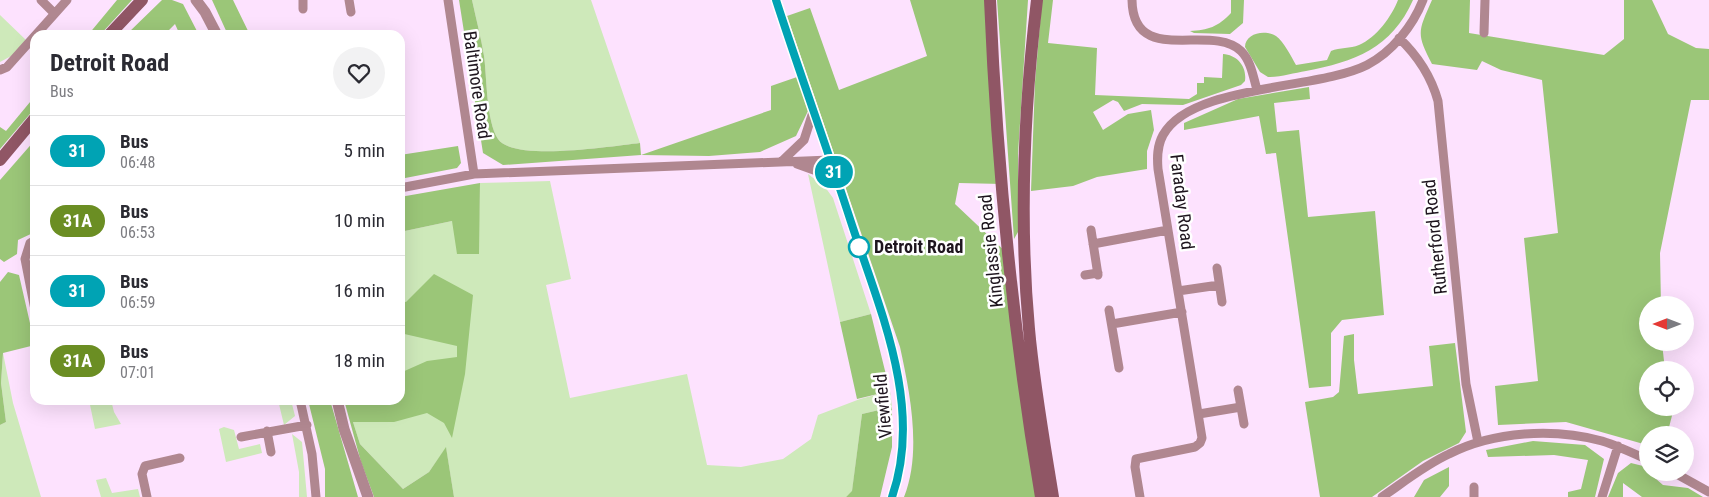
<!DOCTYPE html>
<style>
:root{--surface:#fff;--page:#f2f2f3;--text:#2b2b33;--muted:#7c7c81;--line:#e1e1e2}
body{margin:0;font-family:"Roboto Condensed",sans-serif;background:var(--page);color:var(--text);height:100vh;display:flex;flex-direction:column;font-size:19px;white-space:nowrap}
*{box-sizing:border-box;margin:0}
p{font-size:16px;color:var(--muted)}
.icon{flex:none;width:28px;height:28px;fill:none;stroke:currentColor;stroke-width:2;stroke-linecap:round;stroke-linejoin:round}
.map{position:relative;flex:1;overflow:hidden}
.side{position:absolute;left:30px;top:30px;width:375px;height:375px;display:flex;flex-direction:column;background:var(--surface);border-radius:15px;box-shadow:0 5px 20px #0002}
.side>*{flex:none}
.badge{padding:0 10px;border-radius:16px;font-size:18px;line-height:32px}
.needle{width:32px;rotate:270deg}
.tools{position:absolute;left:1639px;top:296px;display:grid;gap:10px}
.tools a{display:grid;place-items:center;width:55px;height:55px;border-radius:50%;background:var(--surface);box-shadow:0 5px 20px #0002;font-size:25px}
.map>.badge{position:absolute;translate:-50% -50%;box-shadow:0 0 0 2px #fff}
.round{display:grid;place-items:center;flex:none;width:52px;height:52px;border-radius:26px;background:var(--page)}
.head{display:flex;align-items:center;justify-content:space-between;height:85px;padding:0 20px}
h1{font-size:24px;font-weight:700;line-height:38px}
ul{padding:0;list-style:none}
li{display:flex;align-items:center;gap:15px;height:70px;padding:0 20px;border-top:1px solid var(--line)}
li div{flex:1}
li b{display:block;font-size:19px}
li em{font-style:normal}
li .badge{min-width:55px;font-weight:700;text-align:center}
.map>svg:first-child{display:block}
.green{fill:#cee9ba}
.forest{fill:#9bc678}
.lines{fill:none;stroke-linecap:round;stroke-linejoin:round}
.minor{stroke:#b08790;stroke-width:9}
.tertiary{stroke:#b08790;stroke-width:11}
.secondary{stroke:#905665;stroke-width:12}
.line-casing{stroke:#fff;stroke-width:11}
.line{stroke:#00a3b4;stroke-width:8}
.stop-dot{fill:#fff;stroke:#00a3b4;stroke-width:2.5}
.labels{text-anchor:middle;stroke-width:5;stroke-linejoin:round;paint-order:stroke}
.street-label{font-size:18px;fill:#1e151e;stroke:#fff}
.stop-label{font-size:18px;font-weight:bold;fill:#1e151e;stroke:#fff;text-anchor:start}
</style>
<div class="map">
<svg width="1709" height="497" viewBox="0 0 1709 497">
<rect width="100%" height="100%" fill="#fde2fe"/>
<path class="green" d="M472,0H591L640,143C613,146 513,162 498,139C486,120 487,78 484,56C481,37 476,19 472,0Z
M0,15L26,40L15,54L0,62Z
M808,174L825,187L833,198L871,314L840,322Z
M550,181L571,279L546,285L570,398L687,374L707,465L741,467L783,459L811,439L818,415L860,399L890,391L892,407L862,414L852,492L846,497H454L446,448L429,472L403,489L360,444L353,422L400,400V232L452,221L478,254L480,183Z
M3,353L13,403L41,497H0V425L6,422L1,383Z
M89,400H111L114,412L121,424L95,429Z
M278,400H291L295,416L284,425Z
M224,427L234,430L239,449L260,444L262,453L226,462L219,429Z
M292,434L302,442L307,497H299V472Z
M106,478L112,493L138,489L140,497H101L96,480Z"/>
<path class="forest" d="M117,0H132L100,35H88Z
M162,0H172L183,4L199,35H180L175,24L164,35H126Z
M212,0H233L250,35H228Z
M459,0H472C476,19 481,37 484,56C487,78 486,120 498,139C513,162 613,146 640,143L641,155L771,110V86L797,77L808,111L796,136L760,152L709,156L641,155L503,165L483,153Z
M910,0H990L1002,184L959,183L955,204L1009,255L1039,497H904C922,452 910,393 900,347L787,16L810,8L839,90L927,56Z
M997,0H1028L1018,154V232L1014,239Z
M1042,0H1053L1048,43L1097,48L1095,95L1189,99L1197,94V83H1204V77L1222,78L1223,54C1237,55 1247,66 1245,81L1241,85L1183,105L1142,104L1124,111L1118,102L1113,100L1093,112L1103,130L1128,114L1151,110L1154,130L1147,151V169L1097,177L1073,186L1031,191L1035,82Z
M1231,0H1244L1243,23L1230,34L1194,33L1190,31C1208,30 1218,27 1231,13Z
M1398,0H1413C1392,48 1354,62 1306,71C1294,73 1281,77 1268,77L1260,72L1245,47C1245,33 1265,29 1276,36C1284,42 1291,56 1296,65L1327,60L1331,51C1340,47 1350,49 1359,45C1376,38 1392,16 1398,0Z
M1432,0H1470L1469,33L1604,55L1624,39V0H1652L1668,34L1696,48L1709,49V100H1691L1660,253L1661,305H1648V342L1662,343L1665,370H1648V408H1674L1667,435H1648L1647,445L1566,422L1498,425L1495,386L1538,381L1524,238L1558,233L1542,80L1501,70L1482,61L1477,70L1432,64C1416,33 1418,32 1432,0Z
M1309,87L1310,99L1274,103L1277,132L1299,130L1308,217L1375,211L1384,315L1342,320L1331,333V386L1309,388L1276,153L1266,154L1259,116L1184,130V123L1238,99Z
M35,96V108L0,149V127L6,131Z
M35,140V232L18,240L17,254L4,262L0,259V180Z
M458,146L461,163L457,168L400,179V155Z
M480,183L479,254H457L452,221L400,232V197Z
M8,272L19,275L35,345L3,353L1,383L6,422L0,425V282Z
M434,274L473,295L465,374L452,438L444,423L427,413L394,422H353L360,444L403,489L429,472L446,447L454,497H374L361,462L344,400H400V373L427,361L457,357V346L400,333V301L406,302Z
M871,314L890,391L857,399L840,322Z
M1354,334V360L1358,394L1433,386L1429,346L1455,343L1466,432L1459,443L1423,461L1372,497H1320L1305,402L1333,397L1339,392L1344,336Z
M308,400H330L358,497H325V469Z
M892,407V447L880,497H846L852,491L862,414Z
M1533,441L1585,445L1604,459L1595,497H1568V492L1581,489L1588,460L1554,455L1488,457L1486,450Z
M1631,463L1647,467L1648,472L1663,485L1688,488L1703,497H1642L1623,483V497H1608L1618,473Z
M1449,467V486L1440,497H1414L1424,480Z"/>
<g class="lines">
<path class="minor" d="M41,0L54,13
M349,0L351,12
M448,0L474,174
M776,0C800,74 827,148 851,222C879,308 924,406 892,497
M1132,0C1133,68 1211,22 1241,51C1251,61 1253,76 1257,90
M303,9V0
M1484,33L1485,0
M1399,38C1418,56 1431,76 1438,101L1466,384L1478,442
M0,70L7,67L67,0
M781,162L804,140L813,112
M797,164L822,173L838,186
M400,188L474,174L830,160
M1091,230L1098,275
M35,240L30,243L25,259L35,310
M1093,244L1168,230
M1217,268L1222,302
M1085,275L1098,273
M1178,291L1219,285
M1109,310L1119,368
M1112,324L1182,312
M1238,390L1244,424
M300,400L312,454L316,497
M1199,414L1241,407
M267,431L271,452
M241,437L307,425
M1673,472L1709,492
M1474,487V497
M147,497L142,474L145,466L180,458
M1140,497L1135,467L1136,459L1195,447L1200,443L1202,438L1158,169C1157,157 1157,146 1163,135C1191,84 1318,90 1367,65C1392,52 1413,26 1423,0
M1382,497C1404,482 1425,465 1449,454C1494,431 1554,428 1602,441C1618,446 1633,453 1648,460
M1602,497L1618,446"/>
<path class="tertiary" d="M196,0L205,12L217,35
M337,400L344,429L368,497"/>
<path class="secondary" d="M990,0C997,167 1013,333 1041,497
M1037,0C1024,108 1019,220 1029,329C1034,385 1044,441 1053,497
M109,35L142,0
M0,160L35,118"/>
</g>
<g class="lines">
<g class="line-casing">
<path id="line" d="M776,0C800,74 827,148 851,222C879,308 924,406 892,497"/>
</g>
<use href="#line" class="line"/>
</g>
<circle class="stop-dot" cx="859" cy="247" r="10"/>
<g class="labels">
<g class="street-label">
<text transform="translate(477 85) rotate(82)" y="6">Baltimore Road</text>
<text transform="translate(1182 202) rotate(83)" y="6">Faraday Road</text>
<text transform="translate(1435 237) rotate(-96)" y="6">Rutherford Road</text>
<text transform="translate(991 251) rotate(-96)" y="6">Kinglassie Road</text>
<text transform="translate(883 406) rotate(-95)" y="6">Viewfield</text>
</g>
<g class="stop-label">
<text x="874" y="253">Detroit Road</text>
</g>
</g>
</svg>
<div class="tools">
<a><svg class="needle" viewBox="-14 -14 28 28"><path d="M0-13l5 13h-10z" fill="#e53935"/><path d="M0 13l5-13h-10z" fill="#7c7c81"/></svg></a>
<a><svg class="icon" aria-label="locate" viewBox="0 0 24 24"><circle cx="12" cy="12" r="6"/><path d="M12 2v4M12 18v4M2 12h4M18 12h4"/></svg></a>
<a><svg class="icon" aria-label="layers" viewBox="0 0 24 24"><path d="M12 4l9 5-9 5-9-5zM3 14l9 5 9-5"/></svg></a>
</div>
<b class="badge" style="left:834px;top:172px;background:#00a3b4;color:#fff">31</b>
<section class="side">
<div class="head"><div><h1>Detroit Road</h1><p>Bus</p></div><a class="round"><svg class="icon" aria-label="heart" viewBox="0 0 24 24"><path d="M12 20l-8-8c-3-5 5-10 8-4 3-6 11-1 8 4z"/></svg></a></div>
<ul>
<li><span class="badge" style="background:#00a3b4;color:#fff">31</span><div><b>Bus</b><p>06:48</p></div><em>5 min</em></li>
<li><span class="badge" style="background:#6b8e23;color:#fff">31A</span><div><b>Bus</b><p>06:53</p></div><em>10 min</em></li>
<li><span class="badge" style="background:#00a3b4;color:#fff">31</span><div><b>Bus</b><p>06:59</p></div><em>16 min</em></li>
<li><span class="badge" style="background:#6b8e23;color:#fff">31A</span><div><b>Bus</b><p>07:01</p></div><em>18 min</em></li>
</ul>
</section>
</div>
